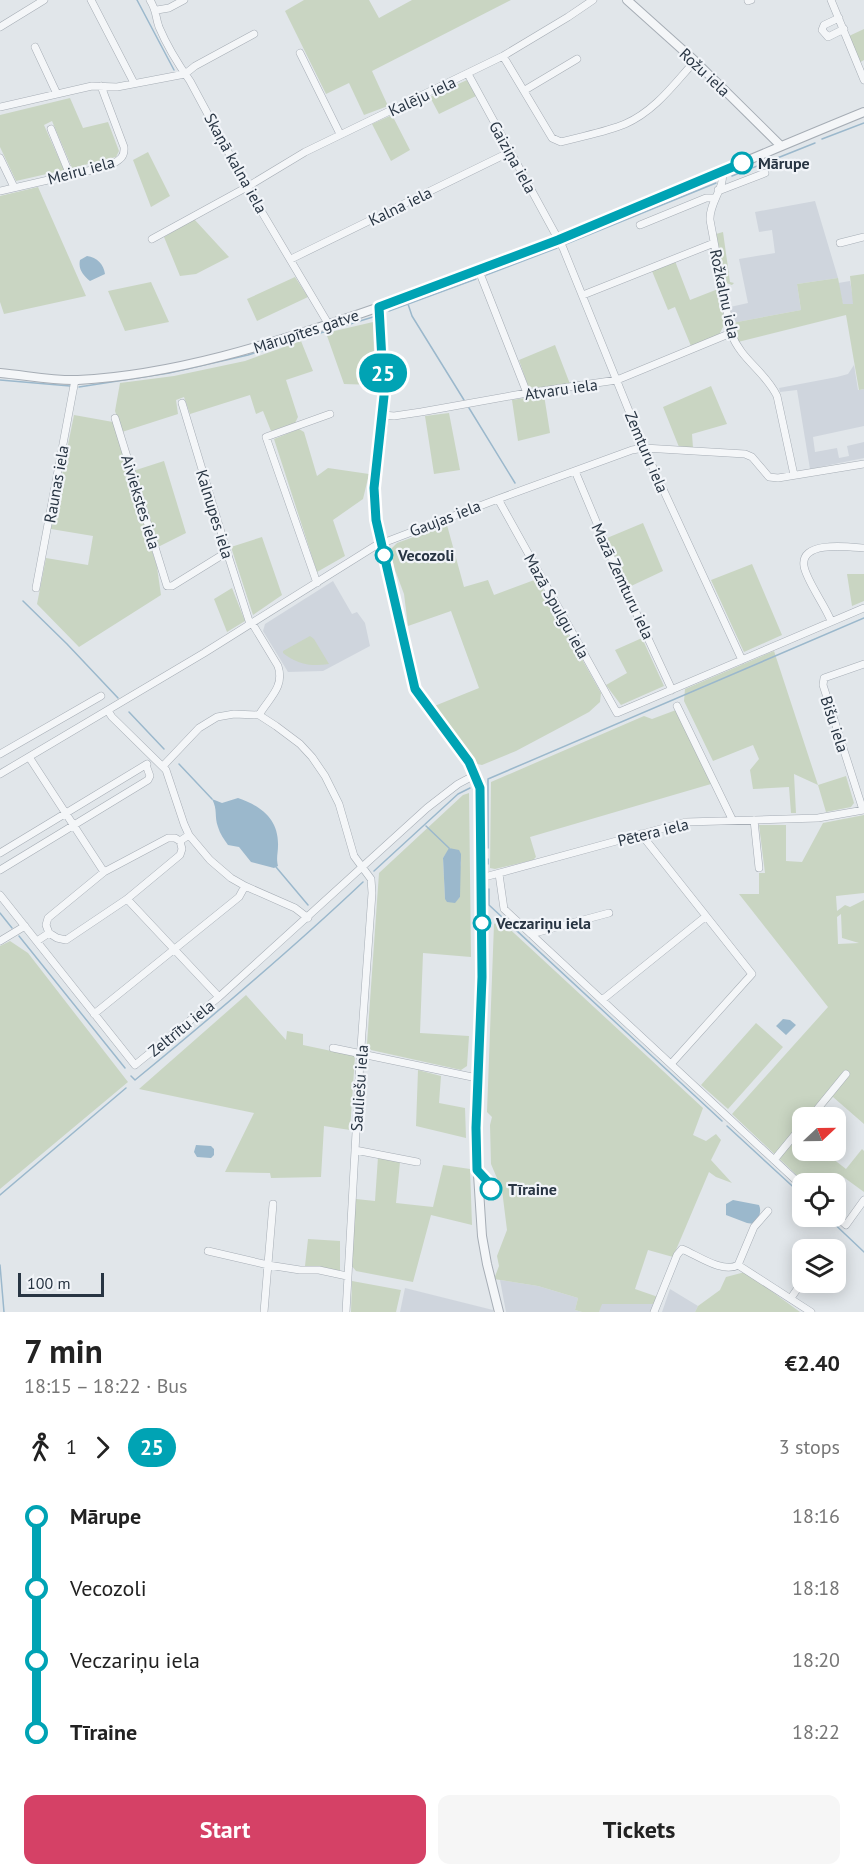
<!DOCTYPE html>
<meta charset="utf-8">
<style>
:root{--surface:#fff;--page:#f6f6f6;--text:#222;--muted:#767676;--accent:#d54166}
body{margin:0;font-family:"PT Sans",sans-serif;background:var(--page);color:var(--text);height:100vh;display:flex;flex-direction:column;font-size:22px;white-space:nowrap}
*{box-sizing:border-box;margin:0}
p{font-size:20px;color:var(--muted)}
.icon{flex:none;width:33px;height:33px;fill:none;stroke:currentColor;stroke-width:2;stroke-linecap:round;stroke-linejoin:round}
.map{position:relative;height:1312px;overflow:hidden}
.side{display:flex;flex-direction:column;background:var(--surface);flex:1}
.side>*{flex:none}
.badge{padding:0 12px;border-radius:20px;font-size:21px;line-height:39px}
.needle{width:39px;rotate:68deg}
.fabs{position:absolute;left:792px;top:1107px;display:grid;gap:12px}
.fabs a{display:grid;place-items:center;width:54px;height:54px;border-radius:12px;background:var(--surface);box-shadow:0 3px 15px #0003;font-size:30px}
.scale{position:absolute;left:18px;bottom:15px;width:86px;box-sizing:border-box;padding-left:6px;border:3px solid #283543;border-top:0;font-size:16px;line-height:21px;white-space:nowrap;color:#283543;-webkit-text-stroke:4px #f1f4f8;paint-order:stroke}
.map>.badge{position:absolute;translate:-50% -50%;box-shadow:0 0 0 3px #fff}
.legs{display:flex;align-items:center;gap:9px;height:66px;padding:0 24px;font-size:20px}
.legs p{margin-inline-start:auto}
.overview{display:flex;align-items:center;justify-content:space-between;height:102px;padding:0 24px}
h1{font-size:33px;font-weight:700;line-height:45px}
.button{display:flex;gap:12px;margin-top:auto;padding:12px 24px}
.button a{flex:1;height:69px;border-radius:12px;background:var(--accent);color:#fff;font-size:24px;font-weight:700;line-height:69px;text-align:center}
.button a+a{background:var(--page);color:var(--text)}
ul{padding:0 24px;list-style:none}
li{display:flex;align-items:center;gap:21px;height:72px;font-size:22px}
li i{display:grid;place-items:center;width:9px;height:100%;margin:0 8px;background:currentColor}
li i::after{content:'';width:15px;height:15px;margin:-8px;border:4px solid;border-radius:50%;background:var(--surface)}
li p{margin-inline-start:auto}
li:first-child i{background:linear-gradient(#0000 50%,currentColor 0)}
li:last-child i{background:linear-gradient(currentColor 50%,#0000 0)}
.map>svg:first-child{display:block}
.built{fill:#cfd5dd}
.green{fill:#c9d5c2;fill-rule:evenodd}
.water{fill:#9bb8cc}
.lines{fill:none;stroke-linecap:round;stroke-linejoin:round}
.stream{stroke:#9bb8cc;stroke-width:1.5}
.minor-casing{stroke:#a6adb5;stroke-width:8}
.tertiary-casing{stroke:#a6adb5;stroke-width:10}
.minor{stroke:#f4f6f8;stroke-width:7}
.tertiary{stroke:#f4f6f8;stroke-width:8}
.line-1-casing{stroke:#fff;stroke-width:14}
.line-1{stroke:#00a3b4;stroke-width:9}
.stop-1-dot{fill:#fff;stroke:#00a3b4;stroke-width:3}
.labels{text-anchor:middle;stroke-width:4.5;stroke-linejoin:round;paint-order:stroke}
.street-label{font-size:16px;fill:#283543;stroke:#f1f4f8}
.stop-label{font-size:16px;font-weight:bold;fill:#283543;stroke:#f1f4f8;text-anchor:start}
</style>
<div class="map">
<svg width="864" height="1312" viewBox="0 0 864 1312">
<rect width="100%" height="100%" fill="#e1e6ea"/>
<path class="built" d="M815,201L838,278L797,284L801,310L732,323L730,307L748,303L739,259L775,253L772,230L759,232L755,212Z
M850,281L854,304L843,305L838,283Z
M854,365L858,390L864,389V426L813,437L815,452L837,448L839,458L849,456L847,446L864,442V458L810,469L797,390L780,392L779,388L837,377L848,374Z
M333,581L352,614L357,612L365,623L370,646L323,671L288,672L263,631L265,624Z
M500,1280L538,1286L578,1298L575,1310L582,1312H506Z
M405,1288L493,1310V1312H400Z
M670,1289L698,1306L695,1312H662Z
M601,1304H655L652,1312H599Z"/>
<path class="green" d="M304,0H369L379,18L412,0H511L372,71L388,106L364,115L349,83L326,94L285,11Z
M864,29V60L859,63L849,36Z
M467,80L476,96L439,114L430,97Z
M70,98L83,128L108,122L119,151L116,157L72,168L52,121L44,125L64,170L16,181L0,147V115Z
M392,115L410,150L391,161L372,124Z
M148,152L170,196L151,207L133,160Z
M38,187L86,296L4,314L0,302V196Z
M194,219L229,257L196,274L180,276L164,237Z
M723,232L730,282L734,283L732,285L726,283L724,279L716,239V234Z
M675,261L690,300L718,289L725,323L719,335L691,346L675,307L668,310L652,271Z
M864,274V389L859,390L846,315L738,342L732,323L801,310L797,284L838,278L843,304H853L850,276Z
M295,277L308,297L257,321L247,299Z
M151,282L169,322L125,331L108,291Z
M373,322L375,385L344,384L326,333Z
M301,341L313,371L286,380L298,417L295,423L271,431L263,411L256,414L250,395L190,414L184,397L176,400L178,414L122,432L115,411L120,383L174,376L245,361Z
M555,345L570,384L536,389L528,386L519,360Z
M711,386L727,424L692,434L693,448L679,447L663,407Z
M544,395L550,433L518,441L512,400Z
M449,413L460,470L434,474L425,416Z
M74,415L113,422L157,567L161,595L79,647L37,604L46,558L88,565L93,536L51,529Z
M299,429L304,432L317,476L328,468L369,474L363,499L333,520L345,556L317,572L274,439Z
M164,461L186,533L156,548L133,471Z
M643,523L663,571L629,587L607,538Z
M447,525L464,587L488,580L494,595L537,579L601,693L600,702L589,712L563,726L516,751L482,765L477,764L432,707L479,688L451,611L408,626L404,594L395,570L390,550L397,543Z
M262,537L282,595L253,615L231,547Z
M752,564L782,635L744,652L711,580Z
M847,574H864V601L852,606Z
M232,588L245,621L227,632L214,599Z
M310,636L314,639L329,664C311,667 297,664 283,653V651Z
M642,638L664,686L621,705L606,685L627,673L615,650Z
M774,651L818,785L846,776L854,803L851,807L826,812L818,785L794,774L796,813H791L789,787L753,789L750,770L759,759L753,745L713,761L684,701L685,689Z
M676,710L711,784L530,837L536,857L533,860L495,869L490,868L491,782L644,716L652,719Z
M469,793L471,957L423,953L420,1033L469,1036L467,1066L461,1070L371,1050L367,1044L379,873L463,795ZM450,848L460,858L461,863L459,871L460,897L455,902L445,899L443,858Z
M864,815V893L836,896L837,911L845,905L850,907L864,900V1124L833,1097L815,1117L802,1118V1150L823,1151L846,1169L862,1149L864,1151V1192L842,1176L836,1184L805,1183L732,1114L828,1007L739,894H759V873H765L759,825H786V861L802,862L823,823ZM841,914L842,938L859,943L838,944L837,917Z
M500,920L703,1108L693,1135L706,1141L716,1134L721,1140L711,1160L732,1183L716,1177L709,1172L673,1257L648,1250L635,1289L658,1297L655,1304H602L599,1312H582L575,1310L578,1298L538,1286L494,1279L499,1266L497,1256L507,1230L502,1190L491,1164L490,1125L492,1117L487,1112L494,924Z
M10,941L28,953L128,1082L0,1189V946Z
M246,995L286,1040L287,1031L303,1034V1045L355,1056L350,1130L324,1126L321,1177L271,1178L270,1173L225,1172L254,1113L139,1089Z
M756,1023L783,1047L728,1109L701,1085Z
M418,1070L441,1076L439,1103L465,1108L466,1138L416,1126Z
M378,1157L400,1162L396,1203L433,1207L443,1165L470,1169L472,1225L431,1215L413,1282L356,1271L351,1265L356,1199L375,1201Z
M308,1239L340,1241V1272L305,1266Z
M745,1272L800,1312H695L698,1306L720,1290L726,1277Z
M352,1281L401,1290L396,1312H351Z"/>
<path class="water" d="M87,256C97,257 104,265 105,274L90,281C83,275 78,269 80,260Z
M238,798C261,806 279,819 278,846C278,853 276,858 278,866L274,868L251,862L239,847L228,845C224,839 220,834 218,827C214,816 218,810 212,799L222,803Z
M449,848L459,850L461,854L460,897L455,903L447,902L445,899L443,858Z
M783,1019L790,1020L796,1025L786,1035L776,1026Z
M196,1145L211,1146L214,1149V1155L211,1158L197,1157L194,1152Z
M733,1200L759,1205C762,1212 759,1218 754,1224L747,1223L726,1215V1204Z"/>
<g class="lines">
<path class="stream" d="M137,0L174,70
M822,139L864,123
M732,176L815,143
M566,244L716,183
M486,275L557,248
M408,304L412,316L464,400
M389,311L476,279
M0,380L70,386
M79,387L169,373L248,355L373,317
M469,408L515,483
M23,601L67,644L118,698
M129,712L164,749
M179,764L212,799
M426,826L449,848
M488,848V779L864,618
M488,859V864
M276,867L308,905
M374,871L458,794L470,788
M489,889V905L722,1121
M0,913L12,928
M19,936L125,1068
M131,1076L135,1080C213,1016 290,951 363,882
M727,1126L802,1195
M0,1195L126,1088
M826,1216L864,1252
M0,1265L4,1312"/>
<g class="minor-casing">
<path id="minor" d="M91,0L134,83
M150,0C157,11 155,16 159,27C167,46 178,64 190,81L247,187L329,325
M831,0L864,80
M748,1L751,0
M157,10L169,8L184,0
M839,18L824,25L822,30L828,37L844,29
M0,27L44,0
M35,47L57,94
M300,53L340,134
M503,56L552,138L561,142C582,136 606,132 625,124C655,111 674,84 695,61
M468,74L563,248L644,448L742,660
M525,90L577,59
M0,107L92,86L117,87L185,74L195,66L254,34
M51,129L70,175
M0,158L14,187
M722,171C726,187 709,202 710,220L731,333C741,360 765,371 777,396L794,475
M718,190H721L765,173
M0,191L109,166C119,160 125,158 124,147L101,86
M640,225L706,198H714
M152,239L247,187L305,152L503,56L568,17L593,0
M840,243L864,237
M291,259L510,152
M479,271L527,393
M583,295L714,243
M182,403L227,552L250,624
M384,415L394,416L421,412L527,393L617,380L731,333
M115,418L167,586H172L227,552
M575,471L619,576L672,690
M498,499L617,713L864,608
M317,583L266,437L330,414
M36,588L75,380
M831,621C825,605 806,580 804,566C800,540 850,547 864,548
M252,623L278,666C285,687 269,698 259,715
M677,706L732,819
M108,711L112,717L166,770L184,824L189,835L210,860L231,878L245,886L295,908L308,918
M0,754L101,696
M29,757L104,872
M163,766L199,728L217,717L234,714L259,715L276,726L300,744L312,757L325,776L339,804L354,856L371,879L372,893L360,1061L346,1312
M0,774L204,653L375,546L498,499L632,450L644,448L745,454L752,457L769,477L778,478L864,464
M863,810L823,685L824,678L864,664
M754,820L759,868
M641,834L752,974L671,1064
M0,853L147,764
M0,870L148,780L150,776L146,765
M499,874L504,909L802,1186
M481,878L686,822L818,818L864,810
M0,895L135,1065L219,997L427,808L458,784L475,775
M127,899L219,997
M49,933L46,925L48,918L104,872L168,838H175L180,841
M531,934L609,913
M0,941L25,926
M37,941L49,933L57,938L66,940L127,899L180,855L182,849L180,841L189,835
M602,1000L705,917
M94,1014L239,897L245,886
M333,1048L477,1078
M810,1118L846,1074
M355,1150L417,1162
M774,1160L802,1126
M836,1216L846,1225L864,1200
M208,1251L268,1265L300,1270H319L347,1276
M738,1265L811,1312
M791,1298L802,1282
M264,1312L273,1204
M654,1312L677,1255L682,1249C697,1255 723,1274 738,1265L754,1227L768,1211"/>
</g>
<g class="tertiary-casing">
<path id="tertiary" d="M627,0L695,61L781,146
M379,307L384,396V415L374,488L376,520L415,689L469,762L480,788L481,977L475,1128L482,1236L487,1264L499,1312
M0,373C25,375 52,381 78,380C174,375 271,344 362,313C533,255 697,180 864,112"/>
</g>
<use href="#minor" class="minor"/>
<use href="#tertiary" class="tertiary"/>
</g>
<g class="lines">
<g class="line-1-casing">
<path id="line-1" d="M491,1189L489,1183L477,1170L476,1128L482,977L480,788L469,762L415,689L376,520L374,488L384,396L379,307L558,240L742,163"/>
</g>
<use href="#line-1" class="line-1"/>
</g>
<g class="stop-1-dot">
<circle cx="742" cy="163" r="10"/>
<circle cx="384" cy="555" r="8"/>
<circle cx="482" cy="923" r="8"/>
<circle cx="491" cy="1189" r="10"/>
</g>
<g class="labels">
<g class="street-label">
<text transform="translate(705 72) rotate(43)" y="6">Rožu iela</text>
<text transform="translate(422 96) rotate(-25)" y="6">Kalēju iela</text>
<text transform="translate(513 157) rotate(61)" y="6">Gaiziņa iela</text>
<text transform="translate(236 163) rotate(61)" y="6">Skaņā kalna iela</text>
<text transform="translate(81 170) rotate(-15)" y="6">Meiru iela</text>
<text transform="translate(400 206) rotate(-26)" y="6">Kalna iela</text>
<text transform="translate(725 294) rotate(78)" y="6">Rožkalnu iela</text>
<text transform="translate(306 331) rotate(-18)" y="6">Mārupītes gatve</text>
<text transform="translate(561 389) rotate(-8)" y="6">Atvaru iela</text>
<text transform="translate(647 452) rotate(67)" y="6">Zemturu iela</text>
<text transform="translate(56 484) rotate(-80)" y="6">Raunas iela</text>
<text transform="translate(141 502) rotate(73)" y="6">Aiviekstes iela</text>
<text transform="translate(215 514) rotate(73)" y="6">Kalnupes iela</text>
<text transform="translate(445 518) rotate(-21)" y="6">Gaujas iela</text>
<text transform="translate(623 581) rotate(65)" y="6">Mazā Zemturu iela</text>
<text transform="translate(557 606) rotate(61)" y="6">Mazā Spulgu iela</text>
<text transform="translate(835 724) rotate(72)" y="6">Bišu iela</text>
<text transform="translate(653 832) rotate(-14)" y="6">Pētera iela</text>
<text transform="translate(181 1028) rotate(-39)" y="6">Zeltrītu iela</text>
<text transform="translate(359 1088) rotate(-86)" y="6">Sauliešu iela</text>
</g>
<g class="stop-label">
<text x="758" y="169">Mārupe</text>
<text x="398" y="561">Vecozoli</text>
<text x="496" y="929">Veczariņu iela</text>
<text x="508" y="1195">Tīraine</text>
</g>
</g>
</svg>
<div class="fabs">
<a><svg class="needle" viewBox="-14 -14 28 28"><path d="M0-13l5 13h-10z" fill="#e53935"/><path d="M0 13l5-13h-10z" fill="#767676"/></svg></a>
<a><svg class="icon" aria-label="locate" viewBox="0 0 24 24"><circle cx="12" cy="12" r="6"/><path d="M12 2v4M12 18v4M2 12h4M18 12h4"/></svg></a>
<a><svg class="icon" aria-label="layers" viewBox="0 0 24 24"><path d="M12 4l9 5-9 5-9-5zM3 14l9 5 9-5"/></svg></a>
</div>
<div class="scale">100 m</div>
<b class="badge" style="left:383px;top:373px;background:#00a3b4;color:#fff">25</b>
</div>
<section class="side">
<div class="overview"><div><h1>7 min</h1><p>18:15 – 18:22 · Bus</p></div><b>€2.40</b></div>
<div class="legs"><svg class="icon" aria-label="walk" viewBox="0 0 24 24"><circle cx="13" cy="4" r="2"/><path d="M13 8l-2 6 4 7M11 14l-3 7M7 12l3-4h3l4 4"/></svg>1<svg class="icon" aria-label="forward" viewBox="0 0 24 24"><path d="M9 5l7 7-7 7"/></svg><b class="badge" style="background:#00a3b4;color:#fff">25</b><p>3 stops</p></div>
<ul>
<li><i style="color:#00a3b4"></i><b>Mārupe</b><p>18:16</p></li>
<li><i style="color:#00a3b4"></i><span>Vecozoli</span><p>18:18</p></li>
<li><i style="color:#00a3b4"></i><span>Veczariņu iela</span><p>18:20</p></li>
<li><i style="color:#00a3b4"></i><b>Tīraine</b><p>18:22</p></li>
</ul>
<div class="button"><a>Start</a><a>Tickets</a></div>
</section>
